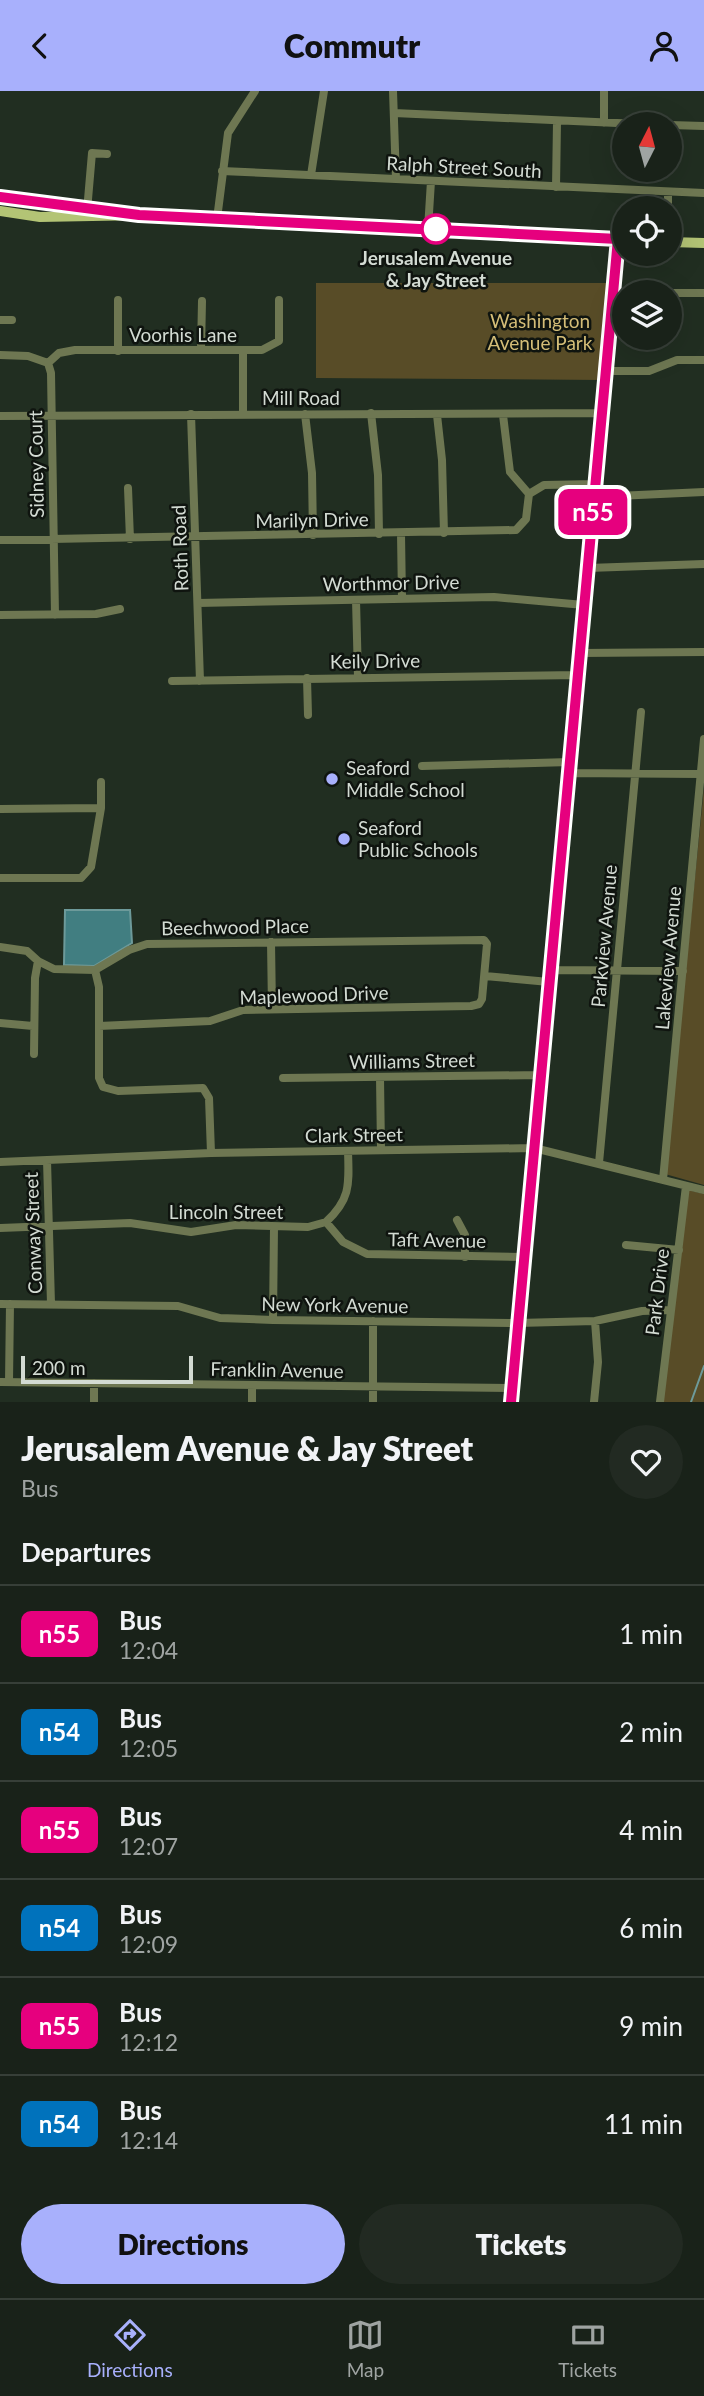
<!DOCTYPE html>
<style>
:root{--surface:#192219;--page:#222a22;--text:#f1f3f6;--muted:#9fa4a2;--line:#373f38;--accent:#a8b0fc}
body{margin:0;font-family:Lato,sans-serif;background:var(--page);color:var(--text);height:100vh;display:flex;flex-direction:column;font-size:26px;white-space:nowrap}
*{box-sizing:border-box;margin:0}
p{font-size:23px;color:var(--muted)}
.icon{flex:none;width:38px;height:38px;fill:none;stroke:currentColor;stroke-width:2;stroke-linecap:round;stroke-linejoin:round}
.map{position:relative;height:1311px;overflow:hidden}
.details{display:flex;flex-direction:column;background:var(--surface);flex:1}
.details>*{flex:none}
.badge{padding:0 14px;border-radius:10px;font-size:24px;line-height:46px}
.needle{width:46px;rotate:6deg}
.controls{position:absolute;left:612px;top:21px;display:grid;gap:14px}
.controls a{display:grid;place-items:center;width:70px;height:70px;border-radius:50%;background:var(--surface);box-shadow:0 7px 28px #0002,0 0 0 2px var(--line);font-size:35px}
.scale{position:absolute;left:21px;bottom:18px;width:172px;box-sizing:border-box;padding-left:7px;border:4px solid #d3dbd3;border-top:0;font-size:19px;line-height:24px;white-space:nowrap;color:#d3dbd3;-webkit-text-stroke:5px #0f140f;paint-order:stroke}
.map>.badge{position:absolute;translate:-50% -50%;box-shadow:0 0 0 4px #fff}
h2{padding:0 21px;font-size:26px;line-height:63px}
.round{display:grid;place-items:center;flex:none;width:74px;height:74px;border-radius:37px;background:var(--page)}
.headline{display:flex;align-items:center;justify-content:space-between;height:119px;padding:0 21px}
h1{font-size:33px;font-weight:800;line-height:52px}
.primary-button{display:flex;gap:14px;margin-top:auto;padding:14px 21px}
.primary-button a{flex:1;height:80px;border-radius:42px;background:var(--accent);color:#111;font-size:28px;font-weight:800;line-height:80px;text-align:center}
.primary-button a+a{background:var(--page);color:var(--text)}
ul{padding:0;list-style:none}
li{display:flex;align-items:center;gap:21px;height:98px;padding:0 21px;border-top:2px solid var(--line)}
li div{flex:1}
li b{display:block;font-size:26px}
li em{font-style:normal}
li .badge{min-width:77px;font-weight:700;text-align:center}
header{display:flex;justify-content:space-between;align-items:center;height:91px;padding:0 21px;background:var(--accent);color:#111;font-size:32px;font-weight:800}
.menu{display:flex;justify-content:space-around;align-items:center;height:98px;border-top:2px solid var(--line);background:var(--surface);font-size:19px;color:var(--muted)}
.menu a{display:grid;justify-items:center;gap:4px}
.menu .active{color:var(--accent)}
.map>svg:first-child{display:block}
.green{fill:#584c27}
.water{fill:#417e81;stroke:#6d9a9a;stroke-width:2}
.lines{fill:none;stroke-linecap:round;stroke-linejoin:round}
.stream{stroke:#6d9a9a;stroke-width:2}
.minor{stroke:#6e7752;stroke-width:8}
.major{stroke:#b3c475;stroke-width:10}
.line-casing{stroke:#fff;stroke-width:16}
.line{stroke:#e6007e;stroke-width:10}
.stop-dot{fill:#fff;stroke:#e6007e;stroke-width:3.5}
.poi-dot{fill:#a8b0fc;stroke:#0f140f;stroke-width:2.5}
.labels{text-anchor:middle;stroke-width:5;stroke-linejoin:round;paint-order:stroke}
.street-label{font-size:19px;fill:#d3dbd3;stroke:#0f140f}
.stop-label{font-size:19px;font-weight:bold;fill:#d3dbd3;stroke:#0f140f}
.park-label{font-size:19px;fill:#d4bd77;stroke:#0f140f}
.poi-label{font-size:19px;fill:#d3dbd3;stroke:#0f140f;text-anchor:start}
</style>
<header><svg class="icon" aria-label="back" viewBox="0 0 24 24"><path d="M15 5l-7 7 7 7"/></svg>Commutr<svg class="icon" aria-label="person" viewBox="0 0 24 24"><circle cx="12" cy="8" r="4"/><path d="M4 21q1-7 8-7t8 7"/></svg></header>
<div class="map">
<svg width="704" height="1311" viewBox="0 0 704 1311">
<rect width="100%" height="100%" fill="#212e21"/>
<path class="green" d="M316,192H613L603,289L316,287Z
M704,697V1094L665,1083Z
M688,1099L704,1103V1311H663Z"/>
<path class="water" d="M65,819H130L132,852L94,875L64,874Z"/>
<g class="lines">
<path class="stream" d="M691,1311L704,1275"/>
<path class="minor" d="M393,0L396,88
M604,0V32
M394,22L639,33
M670,34L704,35
M222,80L704,102
M311,84L324,0
M556,96L557,31
M668,117V101
M87,120L92,62L107,63
M217,128L228,42L255,0
M428,138L431,90
M670,202H704
M613,203H625
M118,209V260
M0,229H12
M201,259L202,210
M243,259V323
M0,264L28,265L48,272L51,282L55,524
M48,272L59,262L75,259H262L279,250V209
M606,280H649L677,269H704
M371,322L378,384L379,443
M191,323L200,590
M305,323L312,382L313,444
M437,324L442,369L444,442
M503,324L510,381L529,403
M0,325L602,322
M128,397L130,448
M595,406L704,401
M401,443L402,508
M0,449L516,439L526,428L529,403L544,394L596,393
M588,477L704,473
M356,509L358,586
M198,512L494,506L584,514
M0,524L96,523L120,518
M580,562L704,561
M307,587L308,624
M172,590L578,584
M422,675L570,671
M569,682L701,683
M0,718L101,717
M0,787H81L91,776L101,717V691
M271,851L272,918
M0,856L27,860L38,870L54,878L95,879L129,859L147,853L484,849L487,853L482,908L479,913L471,915L243,919L210,930L99,935
M95,879L99,896V987L103,996L118,1000L203,997L209,1007L211,1062
M551,879L683,880
M485,885L549,891
M0,932L33,935
M34,963L35,887L38,870
M380,986L381,1059
M283,987L541,984
M47,1069L51,1213
M0,1071L211,1062L534,1057L704,1099
M599,1072L641,621
M663,1089L704,648
M457,1129L465,1144V1166
M326,1131C351,1108 349,1093 348,1060
M0,1137L130,1132L191,1141L236,1134L308,1136L326,1131L343,1151L367,1163L524,1166
M626,1154L679,1159
M0,1213L178,1215L220,1227L273,1229L518,1232L595,1230L642,1220L671,1219
M273,1229L274,1136
M0,1291L512,1297
M9,1291L10,1213
M94,1311V1292
M252,1311V1294
M373,1311V1230
M511,1311L618,148
M594,1311L598,1271L595,1230
M660,1311L686,1095"/>
<path class="major" d="M0,106L109,120
M0,120L40,126L144,124L625,148
M670,151L704,152"/>
</g>
<g class="lines">
<g class="line-casing">
<path id="line" d="M0,106L139,124L618,148L511,1311"/>
</g>
<use href="#line" class="line"/>
</g>
<circle class="stop-dot" cx="436" cy="138" r="14"/>
<g class="poi-dot">
<circle cx="332" cy="688" r="7"/>
<circle cx="344" cy="748" r="7"/>
</g>
<g class="labels">
<g class="street-label">
<text transform="translate(464 76) rotate(3)" y="7">Ralph Street South</text>
<text x="183" y="251">Voorhis Lane</text>
<text x="301" y="314">Mill Road</text>
<text transform="translate(36 373) rotate(-91)" y="7">Sidney Court</text>
<text transform="translate(312 429) rotate(-1)" y="7">Marilyn Drive</text>
<text transform="translate(180 457) rotate(-92)" y="7">Roth Road</text>
<text transform="translate(391 492) rotate(-1)" y="7">Worthmor Drive</text>
<text transform="translate(375 570) rotate(-1)" y="7">Keily Drive</text>
<text transform="translate(235 836) rotate(-1)" y="7">Beechwood Place</text>
<text transform="translate(604 845) rotate(-85)" y="7">Parkview Avenue</text>
<text transform="translate(668 867) rotate(-85)" y="7">Lakeview Avenue</text>
<text transform="translate(314 904) rotate(-2)" y="7">Maplewood Drive</text>
<text transform="translate(412 970) rotate(-1)" y="7">Williams Street</text>
<text transform="translate(354 1044) rotate(-1)" y="7">Clark Street</text>
<text x="226" y="1128">Lincoln Street</text>
<text transform="translate(33 1142) rotate(-92)" y="7">Conway Street</text>
<text transform="translate(437 1149) rotate(1)" y="7">Taft Avenue</text>
<text transform="translate(657 1201) rotate(-83)" y="7">Park Drive</text>
<text transform="translate(335 1214) rotate(1)" y="7">New York Avenue</text>
<text transform="translate(277 1279) rotate(1)" y="7">Franklin Avenue</text>
</g>
<g class="stop-label">
<text x="436" y="174">Jerusalem Avenue<tspan x="436" dy="22">&amp; Jay Street</tspan></text>
</g>
<g class="park-label">
<text x="540" y="237">Washington<tspan x="540" dy="22">Avenue Park</tspan></text>
</g>
<g class="poi-label">
<text x="346" y="684">Seaford<tspan x="346" dy="22">Middle School</tspan></text>
<text x="358" y="744">Seaford<tspan x="358" dy="22">Public Schools</tspan></text>
</g>
</g>
</svg>
<div class="controls">
<a><svg class="needle" viewBox="-14 -14 28 28"><path d="M0-13l5 13h-10z" fill="#e53935"/><path d="M0 13l5-13h-10z" fill="#9fa4a2"/></svg></a>
<a><svg class="icon" aria-label="locate" viewBox="0 0 24 24"><circle cx="12" cy="12" r="6"/><path d="M12 2v4M12 18v4M2 12h4M18 12h4"/></svg></a>
<a><svg class="icon" aria-label="layers" viewBox="0 0 24 24"><path d="M12 4l9 5-9 5-9-5zM3 14l9 5 9-5"/></svg></a>
</div>
<div class="scale">200 m</div>
<b class="badge" style="left:593px;top:421px;background:#e6007e;color:#fff">n55</b>
</div>
<section class="details">
<div class="headline"><div><h1>Jerusalem Avenue &amp; Jay Street</h1><p>Bus</p></div><a class="round"><svg class="icon" aria-label="heart" viewBox="0 0 24 24"><path d="M12 20l-8-8c-3-5 5-10 8-4 3-6 11-1 8 4z"/></svg></a></div>
<h2>Departures</h2>
<ul>
<li><span class="badge" style="background:#e6007e;color:#fff">n55</span><div><b>Bus</b><p>12:04</p></div><em>1 min</em></li>
<li><span class="badge" style="background:#0072bc;color:#fff">n54</span><div><b>Bus</b><p>12:05</p></div><em>2 min</em></li>
<li><span class="badge" style="background:#e6007e;color:#fff">n55</span><div><b>Bus</b><p>12:07</p></div><em>4 min</em></li>
<li><span class="badge" style="background:#0072bc;color:#fff">n54</span><div><b>Bus</b><p>12:09</p></div><em>6 min</em></li>
<li><span class="badge" style="background:#e6007e;color:#fff">n55</span><div><b>Bus</b><p>12:12</p></div><em>9 min</em></li>
<li><span class="badge" style="background:#0072bc;color:#fff">n54</span><div><b>Bus</b><p>12:14</p></div><em>11 min</em></li>
</ul>
<div class="primary-button"><a>Directions</a><a>Tickets</a></div>
</section>
<nav class="menu">
<a class="active"><svg class="icon" aria-label="directions" viewBox="0 0 24 24"><path d="M12 3l9 9-9 9-9-9zM9 14v-3h6M13 9l2 2-2 2"/></svg>Directions</a>
<a><svg class="icon" aria-label="map" viewBox="0 0 24 24"><path d="M3 6l6-2 6 2 6-2v14l-6 2-6-2-6 2zM9 4v14M15 6v14"/></svg>Map</a>
<a><svg class="icon" aria-label="tickets" viewBox="0 0 24 24"><path d="M3 7h18v10H3zM15 7v10"/></svg>Tickets</a>
</nav>
